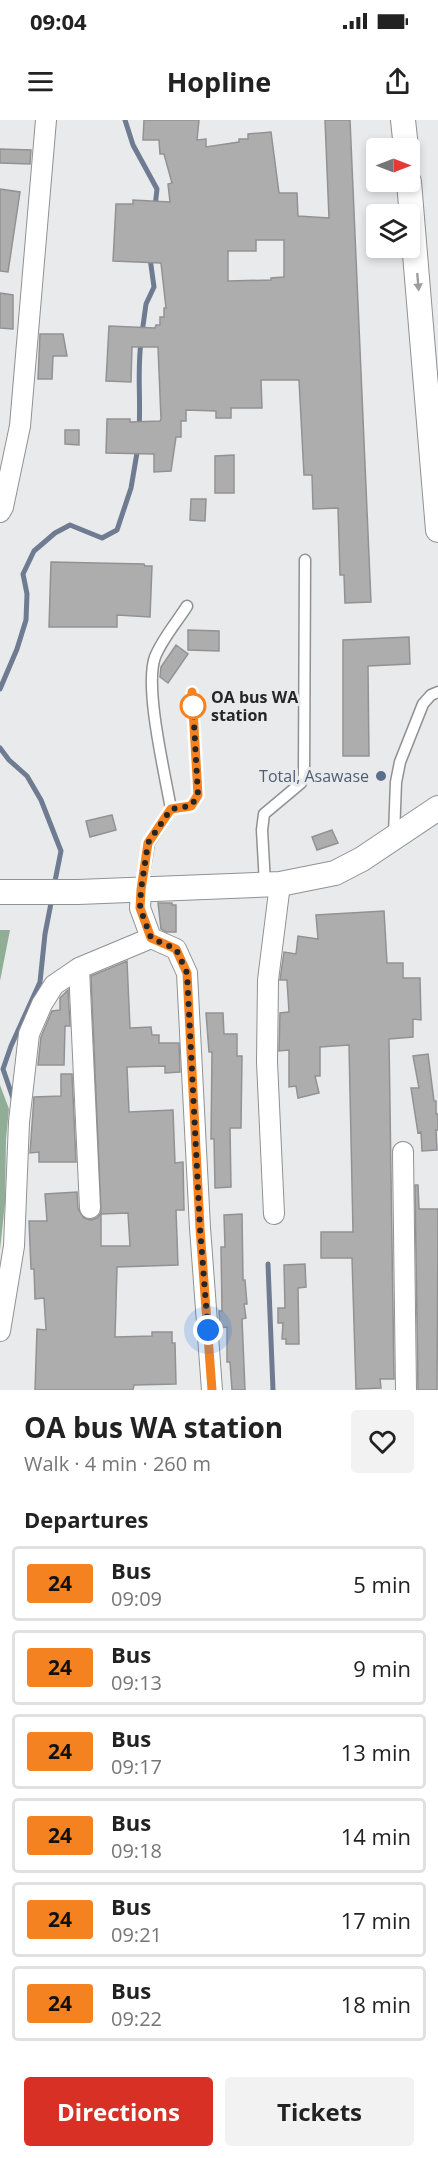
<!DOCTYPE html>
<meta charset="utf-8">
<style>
:root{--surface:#fff;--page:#f2f2f2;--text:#222;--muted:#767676;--line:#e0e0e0;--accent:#d93025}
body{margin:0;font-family:"Open Sans",sans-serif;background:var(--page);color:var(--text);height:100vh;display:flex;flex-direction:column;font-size:22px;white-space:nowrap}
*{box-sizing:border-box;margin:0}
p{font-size:20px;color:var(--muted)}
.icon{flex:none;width:33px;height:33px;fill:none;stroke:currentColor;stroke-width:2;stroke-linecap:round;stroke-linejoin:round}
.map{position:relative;height:1270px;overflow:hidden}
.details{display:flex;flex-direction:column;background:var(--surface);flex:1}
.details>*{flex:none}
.badge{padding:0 12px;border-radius:4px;font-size:21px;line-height:39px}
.needle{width:39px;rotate:90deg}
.controls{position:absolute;left:366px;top:18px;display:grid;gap:12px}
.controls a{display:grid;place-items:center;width:54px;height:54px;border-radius:6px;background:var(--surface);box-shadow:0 3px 9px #0003;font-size:30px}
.you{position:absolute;width:30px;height:30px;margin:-15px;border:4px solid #fff;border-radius:50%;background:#1a73e8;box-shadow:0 0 0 9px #1a73e833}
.map>.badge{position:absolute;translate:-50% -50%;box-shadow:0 0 0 3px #fff}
h2{padding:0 24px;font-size:22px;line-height:54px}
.round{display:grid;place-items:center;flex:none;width:63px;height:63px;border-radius:6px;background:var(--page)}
.overview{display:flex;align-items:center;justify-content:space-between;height:102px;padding:0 24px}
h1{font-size:28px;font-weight:700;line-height:45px}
.action{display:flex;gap:12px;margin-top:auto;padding:12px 24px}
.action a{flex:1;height:69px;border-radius:6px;background:var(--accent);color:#fff;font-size:24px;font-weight:700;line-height:69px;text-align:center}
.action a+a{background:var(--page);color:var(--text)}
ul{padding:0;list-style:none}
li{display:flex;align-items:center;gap:18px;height:75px;margin:0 12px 9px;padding:0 12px;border:3px solid var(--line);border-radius:6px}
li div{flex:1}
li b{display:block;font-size:22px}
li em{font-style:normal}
li .badge{min-width:66px;font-weight:700;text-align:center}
.status{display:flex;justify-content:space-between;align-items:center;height:42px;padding:0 30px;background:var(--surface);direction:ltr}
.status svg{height:16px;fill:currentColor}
header{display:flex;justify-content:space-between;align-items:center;height:78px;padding:0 24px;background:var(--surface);font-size:27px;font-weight:700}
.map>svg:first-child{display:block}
.forest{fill:#90ae95}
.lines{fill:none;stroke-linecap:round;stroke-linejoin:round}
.stream{stroke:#6e7b91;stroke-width:5}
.building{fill:#adadae;stroke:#929293;stroke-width:1.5;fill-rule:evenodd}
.service-casing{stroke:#909192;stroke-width:13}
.minor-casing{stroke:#909192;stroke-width:22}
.tertiary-casing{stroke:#909192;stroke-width:26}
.service{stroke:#fff;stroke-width:10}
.minor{stroke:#fff;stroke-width:20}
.tertiary{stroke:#fff;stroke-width:24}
.oneway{fill:#9d9d9e}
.line-casing{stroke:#fff;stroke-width:14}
.line{stroke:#f58220;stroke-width:9}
.walk{stroke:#262627;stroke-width:6;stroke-dasharray:0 10.8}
.stop-dot{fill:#fff;stroke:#f58220;stroke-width:3}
.service-dot{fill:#5c6f8a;stroke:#e9eaeb;stroke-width:2}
.labels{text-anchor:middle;stroke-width:6;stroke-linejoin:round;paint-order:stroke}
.stop-label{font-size:16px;font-weight:bold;fill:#262627;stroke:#e9eaeb;text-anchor:start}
.service-label{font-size:16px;fill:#4e5e75;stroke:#e9eaeb;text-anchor:end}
</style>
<div class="status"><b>09:04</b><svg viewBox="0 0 49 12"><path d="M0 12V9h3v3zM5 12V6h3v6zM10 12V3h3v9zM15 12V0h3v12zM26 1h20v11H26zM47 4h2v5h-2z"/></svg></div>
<header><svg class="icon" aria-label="menu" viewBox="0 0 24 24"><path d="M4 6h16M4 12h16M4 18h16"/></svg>Hopline<svg class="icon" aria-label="share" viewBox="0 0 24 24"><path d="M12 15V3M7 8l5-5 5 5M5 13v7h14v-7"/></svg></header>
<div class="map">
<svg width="438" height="1270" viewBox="0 0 438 1270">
<rect width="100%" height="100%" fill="#e9eaeb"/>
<path class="forest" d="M0,810H10L0,861Z
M0,965L9,989L6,1019L5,1083L0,1130Z"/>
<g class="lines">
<path class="stream" d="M125,0L133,25L157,69L155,87
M142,213L146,184L154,167L150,138
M139,309C141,280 137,251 141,222
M0,569L17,529L26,500L27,474L23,454L34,431L55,413L70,405L102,418L117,410L131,368L138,327
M0,628L9,640L27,656L41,680L61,731L54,766
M14,981L3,949L11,926L40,862L45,814L52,778
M268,1144L273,1270"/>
</g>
<path class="building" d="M144,0H199L197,20L206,19V27L239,22V19H248V14L271,12L279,73H297L298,96L329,98L325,0H350L371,482L345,483L344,455H340L338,388L313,389L312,355H304L299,260H261L262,288H231V298H216V291L186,290V301H181V317H176L171,351L154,352V334L106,333L107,299H130V302L160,301L161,299L158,227H132L131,262L106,261L109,206L155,208L156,205H160V197H164V188H166L161,143L113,141L116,84H133V80L170,82L168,64L172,63L164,34H160L159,20H143ZM256,120H284V157L271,158V160L228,161V131H256Z
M0,29L31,30L30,44L0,43Z
M0,69L20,72L8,152L0,151Z
M0,173L13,175V209L0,208Z
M40,214H63L67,236H53L52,259H38Z
M65,310H79V325L65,324Z
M234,335V373H215V336Z
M191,379H206L205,401L190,400Z
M51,442L144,444L145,446H152L150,497L117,495V507H49Z
M188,510L219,511V531L188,530Z
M409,517L410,544L368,546L369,636H343V520Z
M176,525L188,534L168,563L160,557L161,547Z
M112,695L116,710L90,717L86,701Z
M332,710L338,723L317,730L312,717Z
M158,783H172V785H176V812H166L161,809Z
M384,791L387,843H403V858H420L421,900L413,899V917L389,919L394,1259H380L381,1268L356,1269L352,1138H321V1112H353L349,925L320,927V956H315L319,973L298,978L296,966L289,967V930L279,931L280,893L289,892L287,860H280L284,832L296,834L298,816L318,819L316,795Z
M127,841L130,908L151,907L152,915H159V923H179L180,952L165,953V946L127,947L129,992L173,990L175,1043L183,1042L184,1090H176L178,1145L117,1147L115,1217L152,1216V1212H172V1223H175L176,1264L134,1265L133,1270H35L37,1209L46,1210L44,1178L35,1179L34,1149H31L29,1101H47L45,1074L77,1072L78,1089L84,1098L91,1100L97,1098L101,1093L91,856ZM128,1093L130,1126H101V1094Z
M68,870L70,906H65L64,945H38L41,917L52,891L60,890V878Z
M206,893H223L224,914H237V936H242L241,1008H230L231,1067L215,1068L214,1019H211L212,932H209Z
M428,934L434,981H436V994H438V1010H436L437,1030L422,1031L421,1012L418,1013L411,968H419L413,936Z
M61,954H72L76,1042H39V1032L30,1033L34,977L61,976Z
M415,1065H418L419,1089H438L437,1270H418Z
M242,1094L243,1160H245L247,1184H244L246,1198L242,1199L245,1270H232L230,1242H227V1207L220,1208L219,1191H222L221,1127H225L224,1095Z
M305,1144L306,1167L298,1168L299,1224H286V1219H282L283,1203H278V1188H285L284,1145Z"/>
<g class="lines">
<g class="service-casing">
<path id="service" d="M171,689L191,686L198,675L192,572
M394,715L396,662L400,642L423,584L431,575L438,572
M265,764L262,710L264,694L301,663L304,656L305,440
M141,769L149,723L171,689C165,654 144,567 155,537C162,519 177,502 187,486"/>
</g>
<g class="minor-casing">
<path id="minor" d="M0,392L3,387L20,306L46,0
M141,770L140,788L151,818L176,829L187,853L200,1108L212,1270
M79,848L90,1088
M403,1032L406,1270
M274,1094L267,942L268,860L280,764
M0,1211L14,1126L19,1002L29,914L42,884L54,865L79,848L151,818"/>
</g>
<g class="tertiary-casing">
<path id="tertiary" d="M403,0L406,28
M409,62L438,410
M0,772H78L280,764L335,753L362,739L438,688"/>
</g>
<use href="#service" class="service"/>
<use href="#minor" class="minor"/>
<use href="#tertiary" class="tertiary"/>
</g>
<defs><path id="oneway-solid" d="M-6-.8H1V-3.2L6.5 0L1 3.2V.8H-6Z" transform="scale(1.5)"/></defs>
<use class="oneway" href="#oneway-solid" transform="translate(418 162) rotate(85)"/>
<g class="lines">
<g class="line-casing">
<path id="line" d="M192,572L198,675L191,686L171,689L148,723L141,770L140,788L151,818L176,829L187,853L200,1108L212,1270"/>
</g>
<use href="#line" class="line"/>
<path class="walk" d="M193,586L198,675L191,686L171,689L148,723L141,770L140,788L151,818L176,829L187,853L200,1108L208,1210"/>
</g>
<circle class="stop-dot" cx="193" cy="586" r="12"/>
<circle class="service-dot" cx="381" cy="656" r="6"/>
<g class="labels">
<g class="stop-label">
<text x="211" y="583">OA bus WA<tspan x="211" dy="18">station</tspan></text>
</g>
<g class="service-label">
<text x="369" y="662">Total, Asawase</text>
</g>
</g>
</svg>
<div class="controls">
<a><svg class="needle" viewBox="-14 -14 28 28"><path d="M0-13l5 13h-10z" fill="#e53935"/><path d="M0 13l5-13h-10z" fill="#767676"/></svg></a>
<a><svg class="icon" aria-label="layers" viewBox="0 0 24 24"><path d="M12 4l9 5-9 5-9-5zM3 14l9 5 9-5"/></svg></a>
</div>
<div class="you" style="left:208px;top:1210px"></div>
</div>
<section class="details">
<div class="overview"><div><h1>OA bus WA station</h1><p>Walk · 4 min · 260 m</p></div><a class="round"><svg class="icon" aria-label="heart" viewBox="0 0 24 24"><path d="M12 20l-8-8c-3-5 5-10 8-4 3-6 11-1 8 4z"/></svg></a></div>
<h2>Departures</h2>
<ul>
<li><span class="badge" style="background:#f58220;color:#111">24</span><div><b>Bus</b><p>09:09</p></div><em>5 min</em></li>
<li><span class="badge" style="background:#f58220;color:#111">24</span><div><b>Bus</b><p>09:13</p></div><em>9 min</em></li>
<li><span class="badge" style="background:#f58220;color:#111">24</span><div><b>Bus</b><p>09:17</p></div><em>13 min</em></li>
<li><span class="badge" style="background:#f58220;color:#111">24</span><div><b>Bus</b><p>09:18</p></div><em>14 min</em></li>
<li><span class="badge" style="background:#f58220;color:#111">24</span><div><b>Bus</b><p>09:21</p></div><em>17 min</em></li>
<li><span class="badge" style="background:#f58220;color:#111">24</span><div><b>Bus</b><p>09:22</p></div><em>18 min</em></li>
</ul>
<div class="action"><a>Directions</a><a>Tickets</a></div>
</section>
